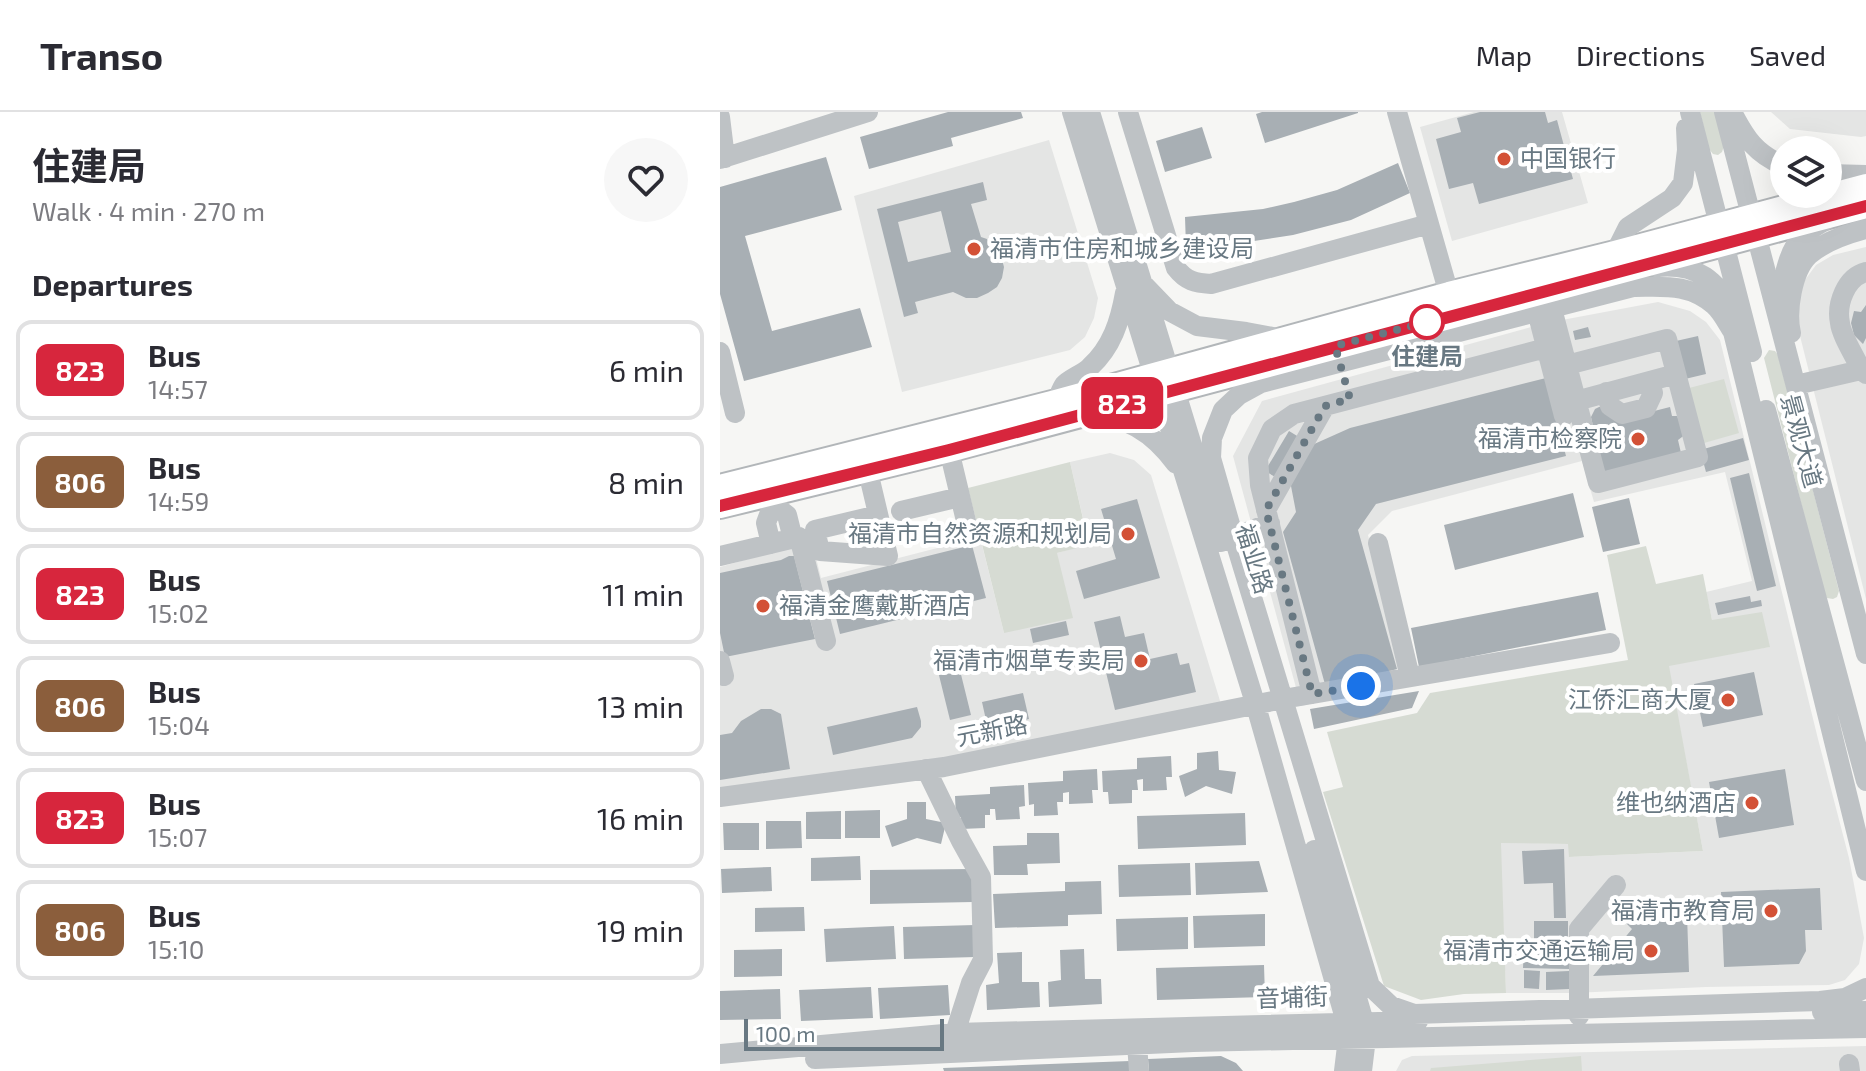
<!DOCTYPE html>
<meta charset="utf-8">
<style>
:root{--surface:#fff;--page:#f7f7f7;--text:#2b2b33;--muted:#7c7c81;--line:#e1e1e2}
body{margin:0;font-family:"Exo 2","Noto Sans SC",sans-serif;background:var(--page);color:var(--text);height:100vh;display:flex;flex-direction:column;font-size:30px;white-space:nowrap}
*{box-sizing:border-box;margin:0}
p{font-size:26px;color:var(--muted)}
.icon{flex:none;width:44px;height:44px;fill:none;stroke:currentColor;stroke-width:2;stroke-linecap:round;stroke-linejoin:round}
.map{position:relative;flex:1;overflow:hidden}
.sheet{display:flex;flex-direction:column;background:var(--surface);width:720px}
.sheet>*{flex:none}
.badge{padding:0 16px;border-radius:12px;font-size:28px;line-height:52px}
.fabs{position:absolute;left:1050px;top:24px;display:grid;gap:16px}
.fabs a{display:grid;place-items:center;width:72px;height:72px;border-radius:50%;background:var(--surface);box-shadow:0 8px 32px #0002;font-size:40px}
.scale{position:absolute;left:24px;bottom:20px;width:200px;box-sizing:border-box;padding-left:8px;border:4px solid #687882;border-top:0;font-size:22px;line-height:28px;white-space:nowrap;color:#687882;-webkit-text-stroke:6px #fff;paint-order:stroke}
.you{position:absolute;width:40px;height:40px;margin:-20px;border:6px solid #fff;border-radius:50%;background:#1a73e8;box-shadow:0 0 0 12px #1a73e833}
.map>.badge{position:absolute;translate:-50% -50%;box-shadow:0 0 0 4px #fff}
h2{padding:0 32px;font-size:30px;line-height:72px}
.round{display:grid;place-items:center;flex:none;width:84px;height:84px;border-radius:42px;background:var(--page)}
.summary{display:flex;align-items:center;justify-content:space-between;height:136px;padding:0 32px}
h1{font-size:38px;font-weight:700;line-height:60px}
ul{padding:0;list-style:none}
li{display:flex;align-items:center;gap:24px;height:100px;margin:0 16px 12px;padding:0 16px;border:4px solid var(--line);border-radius:16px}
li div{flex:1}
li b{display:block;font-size:30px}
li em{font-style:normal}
li .badge{min-width:88px;font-weight:700;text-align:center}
header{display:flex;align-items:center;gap:48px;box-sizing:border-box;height:112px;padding:0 40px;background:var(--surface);border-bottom:2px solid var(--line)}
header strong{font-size:38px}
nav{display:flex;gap:44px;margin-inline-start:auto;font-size:28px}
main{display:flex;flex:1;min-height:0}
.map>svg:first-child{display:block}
.built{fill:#e4e5e4}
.green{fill:#d6dbd3}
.building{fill:#a8afb4;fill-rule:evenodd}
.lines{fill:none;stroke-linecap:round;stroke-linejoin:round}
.major-casing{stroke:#b2b6b9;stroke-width:28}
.minor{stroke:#bec2c5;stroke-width:20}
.major{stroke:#fff;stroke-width:24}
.line-casing{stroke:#fff;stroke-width:18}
.line{stroke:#d7263d;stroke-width:12}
.walk{stroke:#687882;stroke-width:8;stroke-dasharray:0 14.4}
.poi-dot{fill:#d35136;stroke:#fff;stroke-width:3}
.stop-dot{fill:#fff;stroke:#d7263d;stroke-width:4}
.labels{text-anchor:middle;stroke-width:8;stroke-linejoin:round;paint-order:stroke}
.poi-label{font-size:24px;fill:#687882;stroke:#fff;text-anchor:end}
.stop-label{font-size:24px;font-weight:bold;fill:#687882;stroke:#fff}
.street-label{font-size:24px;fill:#687882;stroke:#fff}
</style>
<header>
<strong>Transo</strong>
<nav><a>Map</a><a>Directions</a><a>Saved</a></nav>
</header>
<main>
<section class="sheet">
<div class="summary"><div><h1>住建局</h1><p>Walk · 4 min · 270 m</p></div><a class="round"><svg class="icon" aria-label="heart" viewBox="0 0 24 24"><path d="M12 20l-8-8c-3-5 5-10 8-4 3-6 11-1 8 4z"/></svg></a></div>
<h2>Departures</h2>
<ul>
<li><span class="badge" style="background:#d7263d;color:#fff">823</span><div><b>Bus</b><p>14:57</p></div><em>6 min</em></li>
<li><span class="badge" style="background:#8b5e3c;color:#fff">806</span><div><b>Bus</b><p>14:59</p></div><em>8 min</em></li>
<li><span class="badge" style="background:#d7263d;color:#fff">823</span><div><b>Bus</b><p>15:02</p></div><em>11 min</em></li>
<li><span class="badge" style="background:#8b5e3c;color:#fff">806</span><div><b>Bus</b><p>15:04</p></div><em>13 min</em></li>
<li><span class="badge" style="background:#d7263d;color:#fff">823</span><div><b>Bus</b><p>15:07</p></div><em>16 min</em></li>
<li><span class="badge" style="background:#8b5e3c;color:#fff">806</span><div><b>Bus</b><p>15:10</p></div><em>19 min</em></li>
</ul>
</section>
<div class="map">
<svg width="1146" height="959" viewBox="0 0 1146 959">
<rect width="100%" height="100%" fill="#f6f6f4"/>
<path class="built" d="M754,0H842L868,91L732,129L700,15Z
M1051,0H1146V24L1141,25L1070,17Z
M329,28L378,186L374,206L365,225L350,238L182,280L134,84Z
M1146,135V487L1076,208L1078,187L1085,168L1096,153L1113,143Z
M938,190L970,199L986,210L1000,228L1098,627L1129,746L1144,826L1139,852L1125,868L1109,873L986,875L853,881H786L780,730L849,732V745L983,739L948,553L1049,535L992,508L986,480L1032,469L1005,360L874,390L862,349L672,399L648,423L684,570L581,594L513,344L542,289L826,211Z
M390,341L414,348L431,363L501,592L234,644L0,677V455L92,429L101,466L260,425L284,521L337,441L369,432L350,350Z
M1146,934V959H676L682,948L692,944Z"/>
<path class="green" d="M980,0H995L1004,34L1002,40L998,43L993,42L989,37Z
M1049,238L1055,239L1058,243L1119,479L1117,485L1113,487L1107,486L1104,481L1044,246Z
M1004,267L1019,321L984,331L969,276Z
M350,350L369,433L337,441L353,506L284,521L248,376Z
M926,434L936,472L983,462L992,508L1042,500L1050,535L949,554L983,739L849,745L848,732L781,731L786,881L744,882L701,888L664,874L603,680L623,675L607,620L697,601L710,581L908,548L887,443Z
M861,944L862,959H710L711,956Z"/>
<path class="building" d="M228,0H301L303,6L231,26L233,34L149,57L140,25Z
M542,0H638V1L545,31L536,2Z
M760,0H825L828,11L837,8L853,67L759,92L753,71L729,77L716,27L741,20L737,6Z
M482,15L492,46L445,60L436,29Z
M106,45L122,98L25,124L52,219L140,196L152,235L24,269L0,182V75Z
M678,51L690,81L631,108L573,123L521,131L466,135L465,105L543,97L574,90L617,78Z
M263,70L267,88L251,92L261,125L267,127L281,144L284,155L282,166L277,175L268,181L257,186H246L233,180L195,190L198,201L184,205L157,97ZM221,99L231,140L188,150L178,110Z
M1146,193V226L1143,232L1134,223L1131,211L1134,199L1141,200Z
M868,215L871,225L855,228L853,219Z
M978,224L986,262L965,267L956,229Z
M826,266L846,344L656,392L638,418L677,557L606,576L563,420L576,400L571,374L545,359L569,319L592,333L630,316Z
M879,295H884L895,309L950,295L952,304H957L966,322L958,328L961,341L883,360L871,305L875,297Z
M1023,326L1029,348L986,360L980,338Z
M1029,361L1056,474L1037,479L1010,366Z
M853,381L864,425L735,458L724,413Z
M909,386L920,432L883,440L872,395Z
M417,387L440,466L364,487L356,459L396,447L381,397Z
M252,433L266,486L120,522L107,469Z
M69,444H74L95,527L5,545L0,521V461L61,448Z
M878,480L886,518L699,555L691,516Z
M1030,484L1031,490L1041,488L1042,494L998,503L995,491Z
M400,504L405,525L424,521L430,547L457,541L460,553L469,551L476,580L395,598L374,510Z
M346,509L349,523L313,531L310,517Z
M234,534L251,603L230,608L213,539Z
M1034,560L1043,603L983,615L974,572Z
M699,579L692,596L594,617L590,597Z
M303,581L309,607L268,617L262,590Z
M197,595L201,609V615L192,626L113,643L107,615Z
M41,597H51L61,602L70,657L0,668V623L12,621L21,609Z
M498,639L499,658L516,660L512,682L486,674L465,685L459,664L477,657V641Z
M451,644L452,665H446L447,678L423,679V667L417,668L418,678H412V691L389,692L388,680H383L382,659L417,657V646Z
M377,657L378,678H372L373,691L349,692V680L343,681V690H337L338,703L314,704V692L309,693L308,671L343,669V659Z
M1065,657L1074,713L999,726L989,670Z
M304,673L305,694L299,695L300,707L276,708L275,697H270V703H265V716L241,717V705L236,706L235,684L270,682V675Z
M187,690H206V707L226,711L221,732L197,726L172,735L165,714L187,707Z
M160,698V726H125V699Z
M121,699V727H86V700Z
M525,701L526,733L418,737L417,704Z
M46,709H81L82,736L46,737Z
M3,711H39V738H4Z
M307,721H339L340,751L307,752L308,763H274L273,734L307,733Z
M844,737L846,806H834L833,771L804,772L802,739Z
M140,744L141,768L91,769V746Z
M539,749L548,780L476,783L475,751Z
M470,751L471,783L399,785L398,753Z
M51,755L52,779L2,781L1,757Z
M253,757V790L150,792V758Z
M381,769L382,802L348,803V814L275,816L273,782L345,779V770Z
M1100,776L1102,818H1085L1086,839L1079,852L1004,855L1001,780Z
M84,795L85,819L35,820V796Z
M545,802V834L474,836L473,804Z
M967,803L969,860L873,864L912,817L901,806Z
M468,805V837L397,839L396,807Z
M814,809H848V831H814Z
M255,813L256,845L184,847L183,815Z
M174,814L176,847L106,850L104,817Z
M804,834L849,835V857L803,856Z
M62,837V864L14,865V838Z
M364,837L365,867H381L382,892L329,895L328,870L341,868L340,838Z
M302,840V870H319L320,895L267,898L266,873L279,871L277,841Z
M544,853L545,885L437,888L436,856Z
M804,858L820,859L819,877L804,876Z
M849,859V877L826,878V860Z
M228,873L230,903L160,907L158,876Z
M151,875L153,906L81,909L79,878Z
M60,877L61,907L0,908V879Z
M501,944L516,951L523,959H429L428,947Z
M410,949V959H224L223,956Z"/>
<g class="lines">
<g class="major-casing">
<path id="major" d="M0,375L336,290L729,182L895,141L1146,74
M0,394L229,338L1146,94"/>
</g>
<path class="minor" d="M352,0L536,594L626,910L628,926L624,959
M370,0L501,428
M408,0L456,156C466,169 475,171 491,172L709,112
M677,0L729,182
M970,0L1032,240
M1004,0L1146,542
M1012,0C1026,27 1035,41 1064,54
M0,5L5,46
M0,47L148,0
M1108,62L1146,63
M895,141L908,115L952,86L963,71L967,38L966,16
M937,155C979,151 996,169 1017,202
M1146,160C1126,165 1116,192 1120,211C1121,223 1136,246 1141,258L1146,262
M423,172L449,199L477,214L526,220L563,227
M1062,174C1069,140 1074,126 1106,108
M814,188L844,304
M830,189C846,250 862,310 878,371L978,345L947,227L847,253
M1071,221C1066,200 1072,159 1089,143C1104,130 1127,122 1146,117
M0,240L15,301
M1076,273L1141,258
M886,280L890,294L902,302L926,296L933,281L930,269
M856,289L956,262
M336,290C339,285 341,277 344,273C349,267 363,262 370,255C392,235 400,209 405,181
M1046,298L1146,669
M370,303C407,303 435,323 456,352
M229,338L246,409
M150,368L168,444L100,439L95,418L158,403
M50,381L53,392L46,411L51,432
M53,392L67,403L73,427
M546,398L605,294
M181,399L240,385
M501,430L550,411
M658,431L690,565
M0,444L79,425L106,529
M0,549L4,564
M592,582L540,373L538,346L552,317L574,302L826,236
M206,657L241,729L261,765L263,848L251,871L235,921
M0,685L224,655L563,587L890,531
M594,738L644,910L646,926L642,959
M1146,759L1013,220C1007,211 1002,200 994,193C969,171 943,175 913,175L541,271L519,283L503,298L492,326L491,346L514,426L650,874L671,894L694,902L1100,889L1125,886L1146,876
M1102,900L1146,899
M859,904V817L896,773
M417,932L419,959
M0,942L235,921L698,909
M95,947L473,930L1146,916
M1129,952L1130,959"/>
<use href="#major" class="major"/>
</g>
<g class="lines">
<g class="line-casing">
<path id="line" d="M0,394L229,338L1146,94"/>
</g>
<use href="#line" class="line"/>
<path class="walk" d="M641,574L592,582L546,398L605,294L630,287L615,234L707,210"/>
</g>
<g class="poi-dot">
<circle cx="784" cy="47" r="8"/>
<circle cx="254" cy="137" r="8"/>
<circle cx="918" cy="327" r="8"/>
<circle cx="408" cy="422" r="8"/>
<circle cx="43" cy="494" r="8"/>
<circle cx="421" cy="549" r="8"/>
<circle cx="1008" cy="588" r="8"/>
<circle cx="1032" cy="691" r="8"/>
<circle cx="1051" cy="799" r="8"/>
<circle cx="931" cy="839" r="8"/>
</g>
<circle class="stop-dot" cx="707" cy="210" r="16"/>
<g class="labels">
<g class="poi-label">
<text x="800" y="55" text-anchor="start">中国银行</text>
<text x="270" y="145" text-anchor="start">福清市住房和城乡建设局</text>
<text x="902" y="335">福清市检察院</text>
<text x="392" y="430">福清市自然资源和规划局</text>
<text x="59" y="502" text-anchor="start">福清金鹰戴斯酒店</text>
<text x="405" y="557">福清市烟草专卖局</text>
<text x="992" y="596">江侨汇商大厦</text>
<text x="1016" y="699">维也纳酒店</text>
<text x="1035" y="807">福清市教育局</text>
<text x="915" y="847">福清市交通运输局</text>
</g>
<g class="stop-label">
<text x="707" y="253">住建局</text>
</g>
<g class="street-label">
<text transform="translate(1081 329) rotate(75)" y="8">景观大道</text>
<text transform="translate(534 447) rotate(73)" y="8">福业路</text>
<text transform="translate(272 619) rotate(-11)" y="8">元新路</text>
<text transform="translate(572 886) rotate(-2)" y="8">音埔街</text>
</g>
</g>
</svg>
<div class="fabs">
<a><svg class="icon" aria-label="layers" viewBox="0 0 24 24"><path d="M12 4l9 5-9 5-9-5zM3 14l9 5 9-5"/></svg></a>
</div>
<div class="scale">100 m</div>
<div class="you" style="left:641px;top:574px"></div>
<b class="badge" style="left:402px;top:291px;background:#d7263d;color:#fff">823</b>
</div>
</main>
